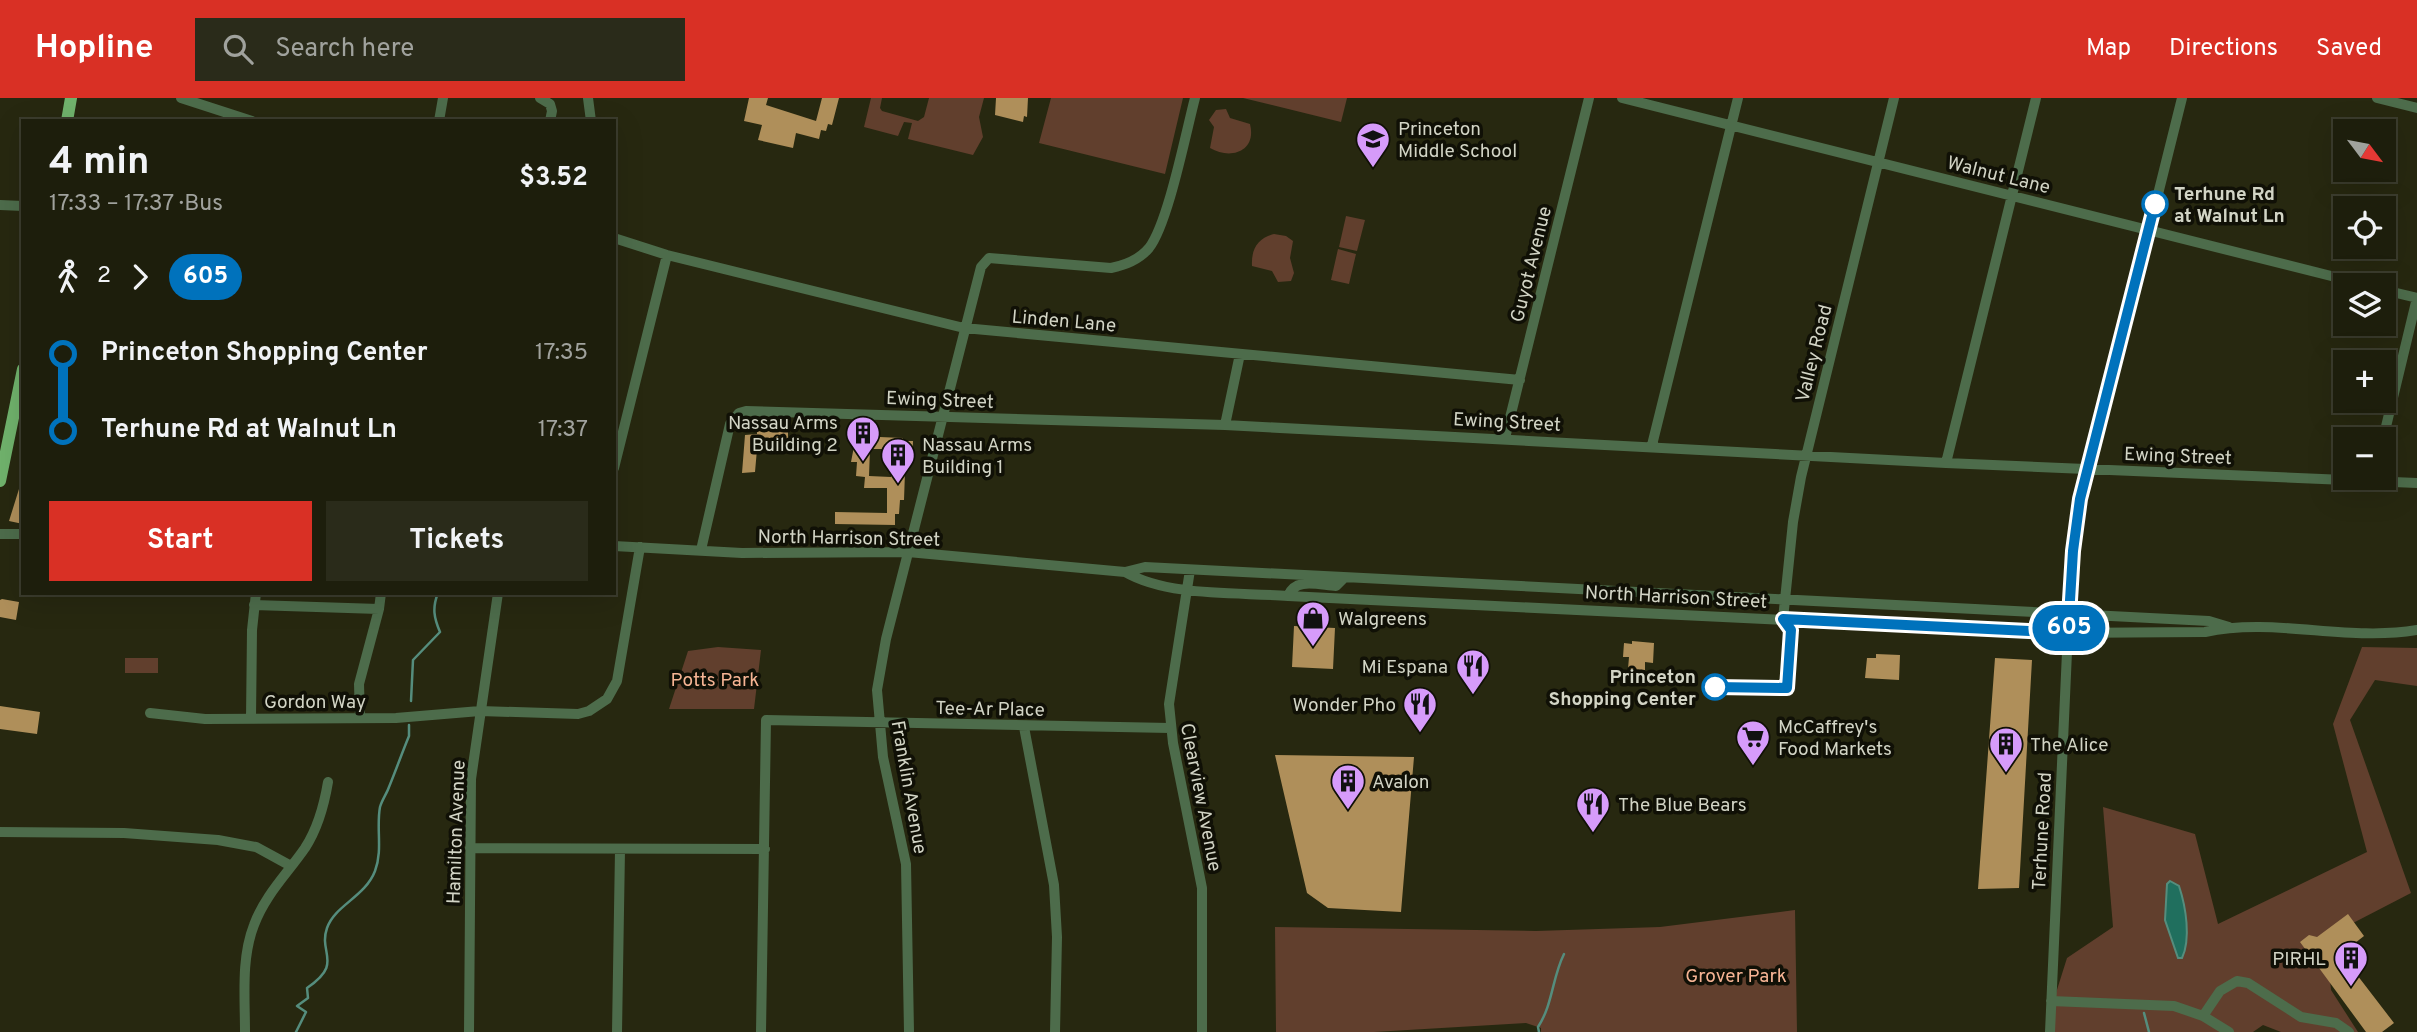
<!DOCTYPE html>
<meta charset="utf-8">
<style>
:root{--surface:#1d1e0c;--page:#2a2b1a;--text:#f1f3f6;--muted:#a0a29d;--line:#3b3c2d;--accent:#d93025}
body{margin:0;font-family:Overpass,sans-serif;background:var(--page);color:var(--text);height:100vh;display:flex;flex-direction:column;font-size:26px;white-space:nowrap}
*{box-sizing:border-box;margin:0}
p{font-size:23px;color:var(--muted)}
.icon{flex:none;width:38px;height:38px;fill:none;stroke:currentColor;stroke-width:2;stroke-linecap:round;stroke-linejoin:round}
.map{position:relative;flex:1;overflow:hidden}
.sheet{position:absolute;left:21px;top:21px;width:595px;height:476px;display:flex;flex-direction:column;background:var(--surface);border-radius:0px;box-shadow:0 7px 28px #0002,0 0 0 2px var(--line)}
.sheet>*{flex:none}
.badge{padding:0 14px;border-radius:23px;font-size:24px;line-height:46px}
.needle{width:46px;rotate:122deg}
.fabs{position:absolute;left:2333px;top:21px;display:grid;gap:14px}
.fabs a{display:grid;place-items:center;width:63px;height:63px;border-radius:0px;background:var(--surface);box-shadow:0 7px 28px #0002,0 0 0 2px var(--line);font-size:35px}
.map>.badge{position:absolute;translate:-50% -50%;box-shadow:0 0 0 4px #fff}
.legs{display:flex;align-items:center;gap:10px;height:77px;padding:0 28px;font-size:23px}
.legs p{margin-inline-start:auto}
.summary{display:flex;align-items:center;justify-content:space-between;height:119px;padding:0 28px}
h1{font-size:38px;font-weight:700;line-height:52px}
.cta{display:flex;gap:14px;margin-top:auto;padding:14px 28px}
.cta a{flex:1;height:80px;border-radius:0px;background:var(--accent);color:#fff;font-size:28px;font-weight:700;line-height:80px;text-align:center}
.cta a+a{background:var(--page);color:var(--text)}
ul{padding:0 28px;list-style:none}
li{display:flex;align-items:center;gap:24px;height:77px;font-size:26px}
li i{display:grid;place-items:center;width:10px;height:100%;margin:0 9px;background:currentColor}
li i::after{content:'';width:18px;height:18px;margin:-9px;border:5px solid;border-radius:50%;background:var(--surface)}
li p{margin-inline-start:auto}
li:first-child i{background:linear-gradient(#0000 50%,currentColor 0)}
li:last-child i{background:linear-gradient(currentColor 50%,#0000 0)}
header{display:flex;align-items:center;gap:42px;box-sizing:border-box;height:98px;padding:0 35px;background:var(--accent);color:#fff}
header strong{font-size:33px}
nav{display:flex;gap:38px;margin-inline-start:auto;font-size:24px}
.search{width:490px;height:63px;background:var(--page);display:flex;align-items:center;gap:18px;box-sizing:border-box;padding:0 24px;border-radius:0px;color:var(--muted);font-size:26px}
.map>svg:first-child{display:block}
.green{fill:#613f2d}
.water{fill:#206f5e;stroke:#558d7d;stroke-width:2}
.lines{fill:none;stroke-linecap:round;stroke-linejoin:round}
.stream{stroke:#558d7d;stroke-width:2.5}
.building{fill:#af8f5a}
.minor{stroke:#4d6c4b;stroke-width:10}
.major{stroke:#70b26c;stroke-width:12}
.line-1-casing{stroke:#fff;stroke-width:16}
.line-1{stroke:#0072bc;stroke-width:10}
.stop-1-dot{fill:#fff;stroke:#0072bc;stroke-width:3.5}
.labels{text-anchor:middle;stroke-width:7;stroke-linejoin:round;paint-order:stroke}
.poi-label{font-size:19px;fill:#d2d4c5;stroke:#101006;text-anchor:start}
.street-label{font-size:19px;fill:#d2d4c5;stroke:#101006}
.stop-label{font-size:19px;font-weight:bold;fill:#d2d4c5;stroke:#101006;text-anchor:start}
.park-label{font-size:19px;fill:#f6b494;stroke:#101006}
</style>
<header>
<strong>Hopline</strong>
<div class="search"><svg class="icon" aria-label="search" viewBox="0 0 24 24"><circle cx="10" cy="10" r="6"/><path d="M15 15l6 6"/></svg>Search here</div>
<nav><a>Map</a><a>Directions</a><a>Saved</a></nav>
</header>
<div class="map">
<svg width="2417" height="934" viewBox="0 0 2417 934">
<rect width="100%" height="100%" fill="#272810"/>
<path class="green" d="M871,0H882L880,10L882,13L918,23L924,19L929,0H984L979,19L983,39L973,57L908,41L912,25L904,24L898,38L864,29Z
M1051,0H1183L1165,76L1039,45Z
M1243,0H1347L1341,24Z
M1226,11L1230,20L1250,26C1257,54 1230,62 1210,50L1214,29L1209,22L1216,12Z
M1346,118L1365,122L1357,153L1339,149Z
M1274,136L1286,138L1293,143L1290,160L1294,175L1291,183L1278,184L1272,173L1252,168C1251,151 1258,140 1274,136Z
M1338,151L1356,156L1349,186L1331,182Z
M718,549L761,552L754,611H669L688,553Z
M2362,549L2417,550V588L2375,582L2350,622L2411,795L2326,839L2331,892L2358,934H2281L2263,927L2253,934H2049L2050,914L2067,860L2113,829L2103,709L2195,736L2218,826L2367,754L2333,626Z
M125,560H158V575H125Z
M1795,812L1797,934H1541V930L1526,925L1374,934H1276L1275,829L1536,833L1660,829Z"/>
<path class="water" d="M2170,783L2179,788C2186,809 2191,841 2182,860H2178L2165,822L2167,786Z"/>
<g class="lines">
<path class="stream" d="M411,603L413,562L440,534C434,520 432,510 438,495
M2144,915L2149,934
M296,934L306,914L297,908L308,900L307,890C344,865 318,856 327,830C335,807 365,799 375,773C383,752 376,730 380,709C382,702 387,695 389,689C396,672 402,655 409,638V627
M1539,934L1538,929C1553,906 1552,880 1564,856"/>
</g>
<path class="building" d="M749,0H768L766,7L816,23L822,0H839L832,27L828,26L826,33L821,32L819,41L796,35L793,50L758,42L762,27L744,23Z
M996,0H1028L1027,19L1024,18L1023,24L995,17Z
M757,328L788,329V341L758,340L755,374L742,375L745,337L757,336Z
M856,338L903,340L902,343H913L912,367L901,366V351H870L869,378L891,379V374H905L904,402H900L899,416H895V427L835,426V414L887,415V390H864L865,379L856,378L857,364H851Z
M19,391H23V426L9,423Z
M2,501L19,504L16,522L0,519V502Z
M1294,528L1335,530L1333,571L1292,569Z
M1632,543L1654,545L1653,565L1645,564V572L1628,571L1629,559H1623L1624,545L1632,546Z
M1876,556L1900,557L1899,582L1865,580L1867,560H1876Z
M1995,560L2032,562L2019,790L1978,791Z
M0,608L40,614L37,636L0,631Z
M1275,657L1414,659L1401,814L1328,810L1307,795Z
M2348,816L2364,838L2341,856L2394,925L2382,934H2366L2300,844L2309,837L2317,839Z"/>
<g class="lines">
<path class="minor" d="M181,0L252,23
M540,0L550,6L552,13L550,23
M588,0L591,23
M1622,0L2367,187
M2377,0L2417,10
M439,23L443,0
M0,107L23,108
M614,140L667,157L964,230L1520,282
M2384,192L2417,200
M1225,327L1240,256
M1505,340L1589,0
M2383,341L2417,200
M1652,347L1738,0
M1946,365L2036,0
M614,370L667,157
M0,436H23
M614,448L742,455L908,454L1125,474L1145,469L2209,523L2229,529
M701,452L730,326L739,315L746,313L1225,327L1946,365L2417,385
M1190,472L1169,606L1173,645L1202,790V934
M1125,474C1168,499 1238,494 1288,498L2056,535L2205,534C2274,519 2347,544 2417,532
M1288,498C1295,479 1319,487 1336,488L1344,480
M254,507L379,511L381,495
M1783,521L1793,424L1801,379L1894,0
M150,615L205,621L396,620L480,613L578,616L589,613L607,601L617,583L640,449
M251,620L252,532L256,495
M360,620L359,586L379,511
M1024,629L1054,787L1057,839L1055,934
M0,734L124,735L218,742L256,749L291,768
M470,750L765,751
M2051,903L2174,908L2203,918L2229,934
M2203,918L2220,893L2237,883L2248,885L2301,919L2336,925L2349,934
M245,934C245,899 241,860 254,827C265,797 287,776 305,750C318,730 324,708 328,684
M469,934L471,681L498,495
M617,934L620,752
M761,934L766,622L1170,630
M909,934L906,766L883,659L877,592L886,541L981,169L989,160L1111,170C1126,167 1139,162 1149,150C1168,126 1186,34 1195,0
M2050,934L2067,554L2077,421L2182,0"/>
<path class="major" d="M67,23L71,0
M0,383L23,271"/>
</g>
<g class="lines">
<g class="line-1-casing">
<path id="line-1" d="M1715,589L1787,590L1791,532L1783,521L2068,535L2073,453L2080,401L2155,106"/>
</g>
<use href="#line-1" class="line-1"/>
</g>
<defs>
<g id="school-pin" transform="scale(1.75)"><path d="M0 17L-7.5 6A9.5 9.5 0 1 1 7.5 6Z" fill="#d69bfa" stroke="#101006"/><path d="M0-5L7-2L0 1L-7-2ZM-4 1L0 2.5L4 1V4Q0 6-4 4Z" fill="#111"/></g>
<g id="building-pin" transform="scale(1.75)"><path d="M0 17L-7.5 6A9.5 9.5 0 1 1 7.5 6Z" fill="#d69bfa" stroke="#101006"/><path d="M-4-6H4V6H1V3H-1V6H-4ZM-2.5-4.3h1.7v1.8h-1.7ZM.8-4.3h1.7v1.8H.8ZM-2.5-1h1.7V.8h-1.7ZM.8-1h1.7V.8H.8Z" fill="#111"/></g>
<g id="shop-pin" transform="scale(1.75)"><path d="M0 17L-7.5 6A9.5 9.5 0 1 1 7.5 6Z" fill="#d69bfa" stroke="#101006"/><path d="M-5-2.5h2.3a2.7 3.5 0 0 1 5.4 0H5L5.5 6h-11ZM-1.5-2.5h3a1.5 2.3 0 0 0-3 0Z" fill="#111"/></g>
<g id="restaurant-pin" transform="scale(1.75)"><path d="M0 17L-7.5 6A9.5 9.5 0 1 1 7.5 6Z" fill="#d69bfa" stroke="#101006"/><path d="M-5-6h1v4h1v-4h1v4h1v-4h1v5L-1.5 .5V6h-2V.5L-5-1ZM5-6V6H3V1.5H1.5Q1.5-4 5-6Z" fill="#111"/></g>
<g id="supermarket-pin" transform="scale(1.75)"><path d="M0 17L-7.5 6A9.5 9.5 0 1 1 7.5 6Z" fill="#d69bfa" stroke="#101006"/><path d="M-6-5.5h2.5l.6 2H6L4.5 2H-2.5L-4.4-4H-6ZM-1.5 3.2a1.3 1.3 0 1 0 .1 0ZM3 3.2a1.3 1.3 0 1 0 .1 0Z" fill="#111"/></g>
</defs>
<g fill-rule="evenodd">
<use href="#school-pin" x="1373" y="41"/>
<use href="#building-pin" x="863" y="335"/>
<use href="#building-pin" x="898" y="357"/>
<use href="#shop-pin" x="1313" y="520"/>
<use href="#restaurant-pin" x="1473" y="568"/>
<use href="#restaurant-pin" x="1420" y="606"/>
<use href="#supermarket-pin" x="1753" y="639"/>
<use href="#building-pin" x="2006" y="646"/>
<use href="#building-pin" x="1348" y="683"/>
<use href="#restaurant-pin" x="1593" y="706"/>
<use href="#building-pin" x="2351" y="860"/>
</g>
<g class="stop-1-dot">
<circle cx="2155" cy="106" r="12"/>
<circle cx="1715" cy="589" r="12"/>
</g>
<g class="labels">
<g class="poi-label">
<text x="1398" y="37">Princeton<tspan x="1398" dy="22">Middle School</tspan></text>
<text x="838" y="331" text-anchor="end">Nassau Arms<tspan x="838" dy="22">Building 2</tspan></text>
<text x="922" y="353">Nassau Arms<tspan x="922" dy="22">Building 1</tspan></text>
<text x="1338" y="527">Walgreens</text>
<text x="1448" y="575" text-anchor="end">Mi Espana</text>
<text x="1396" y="613" text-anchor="end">Wonder Pho</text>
<text x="1778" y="635">McCaffrey's<tspan x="1778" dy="22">Food Markets</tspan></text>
<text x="2030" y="653">The Alice</text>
<text x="1372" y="690">Avalon</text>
<text x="1618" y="713">The Blue Bears</text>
<text x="2326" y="867" text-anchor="end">PIRHL</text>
</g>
<g class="street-label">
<text transform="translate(1999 76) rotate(14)" y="7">Walnut Lane</text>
<text transform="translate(1530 166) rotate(-76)" y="7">Guyot Avenue</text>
<text transform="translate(1064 222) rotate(5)" y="7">Linden Lane</text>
<text transform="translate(1813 255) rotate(-76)" y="7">Valley Road</text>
<text transform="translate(940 301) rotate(2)" y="7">Ewing Street</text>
<text transform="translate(1507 323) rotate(3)" y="7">Ewing Street</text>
<text transform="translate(2178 357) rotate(2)" y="7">Ewing Street</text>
<text transform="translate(849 439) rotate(1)" y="7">North Harrison Street</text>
<text transform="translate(1676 498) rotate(3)" y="7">North Harrison Street</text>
<text x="315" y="610">Gordon Way</text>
<text transform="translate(990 610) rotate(1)" y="7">Tee-Ar Place</text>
<text transform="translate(910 689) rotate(80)" y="7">Franklin Avenue</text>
<text transform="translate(1202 699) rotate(79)" y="7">Clearview Avenue</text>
<text transform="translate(2041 733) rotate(-87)" y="7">Terhune Road</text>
<text transform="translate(455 734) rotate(-88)" y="7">Hamilton Avenue</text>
</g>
<g class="stop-label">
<text x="2174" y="102">Terhune Rd<tspan x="2174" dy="22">at Walnut Ln</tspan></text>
<text x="1696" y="585" text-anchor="end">Princeton<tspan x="1696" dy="22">Shopping Center</tspan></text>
</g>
<g class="park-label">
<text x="715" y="588">Potts Park</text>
<text x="1736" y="884">Grover Park</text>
</g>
</g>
</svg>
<div class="fabs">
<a><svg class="needle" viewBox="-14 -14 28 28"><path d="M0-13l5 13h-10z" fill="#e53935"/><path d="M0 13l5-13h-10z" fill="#a0a29d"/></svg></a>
<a><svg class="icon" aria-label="locate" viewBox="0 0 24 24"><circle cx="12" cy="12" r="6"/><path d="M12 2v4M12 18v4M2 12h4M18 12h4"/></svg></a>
<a><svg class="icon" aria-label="layers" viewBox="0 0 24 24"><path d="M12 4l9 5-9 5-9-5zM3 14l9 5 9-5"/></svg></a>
<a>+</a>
<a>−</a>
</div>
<b class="badge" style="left:2069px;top:530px;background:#0072bc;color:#fff">605</b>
<section class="sheet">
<div class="summary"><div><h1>4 min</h1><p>17:33 – 17:37 · Bus</p></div><b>$3.52</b></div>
<div class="legs"><svg class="icon" aria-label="walk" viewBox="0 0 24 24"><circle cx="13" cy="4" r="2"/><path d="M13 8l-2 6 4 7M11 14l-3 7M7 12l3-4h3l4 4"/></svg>2<svg class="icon" aria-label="forward" viewBox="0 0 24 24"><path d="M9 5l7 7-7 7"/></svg><b class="badge" style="background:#0072bc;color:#fff">605</b></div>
<ul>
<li><i style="color:#0072bc"></i><b>Princeton Shopping Center</b><p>17:35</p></li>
<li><i style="color:#0072bc"></i><b>Terhune Rd at Walnut Ln</b><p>17:37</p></li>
</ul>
<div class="cta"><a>Start</a><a>Tickets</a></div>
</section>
</div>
